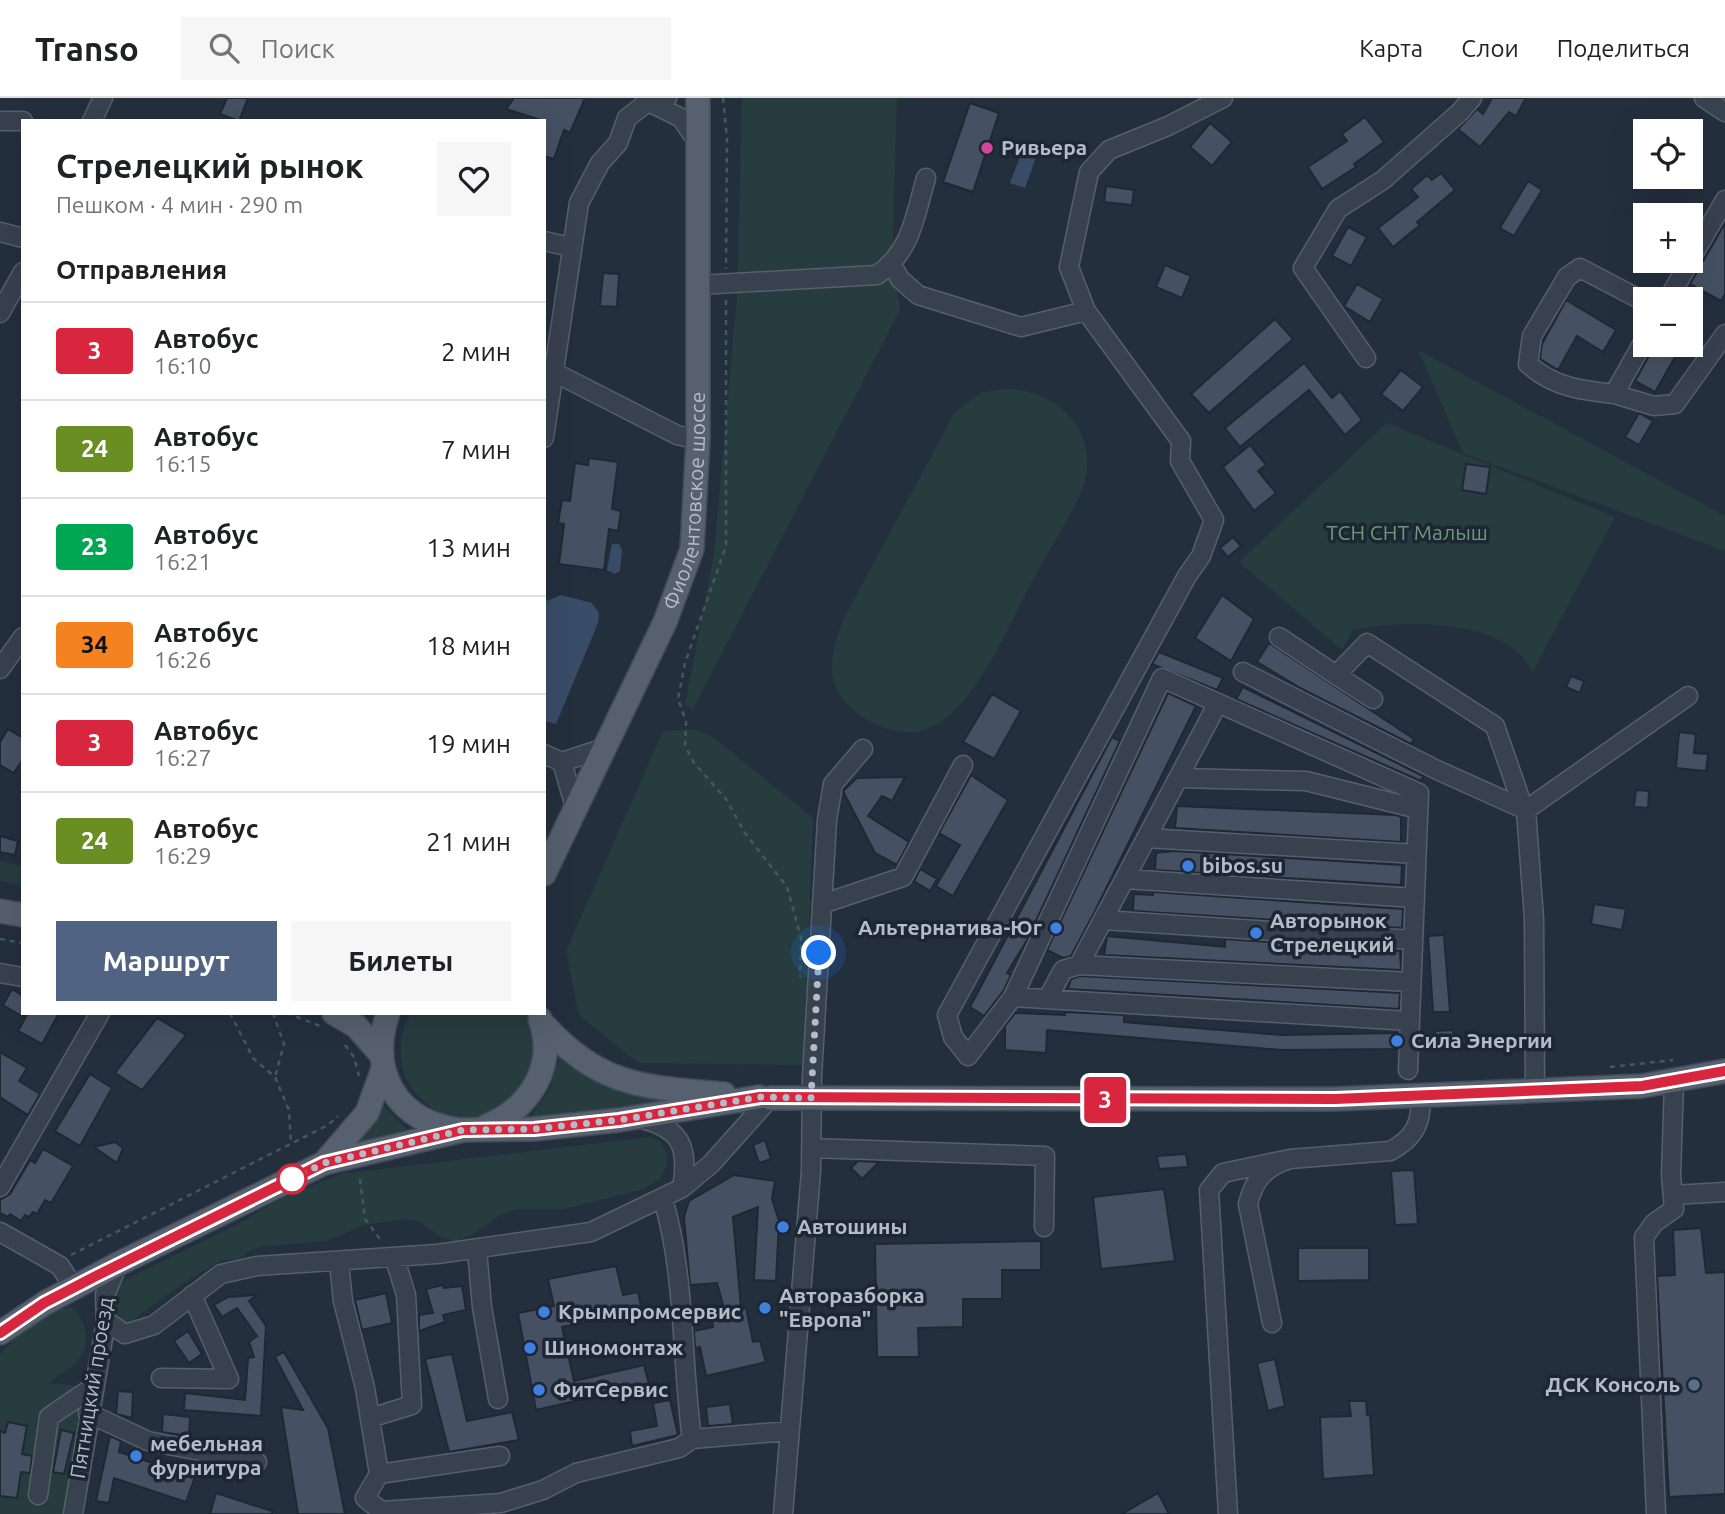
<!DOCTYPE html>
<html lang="ru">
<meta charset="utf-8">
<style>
:root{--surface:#fff;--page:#f6f6f6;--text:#202124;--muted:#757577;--line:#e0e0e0;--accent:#506383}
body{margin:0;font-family:Ubuntu,sans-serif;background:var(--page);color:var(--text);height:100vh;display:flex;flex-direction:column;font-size:26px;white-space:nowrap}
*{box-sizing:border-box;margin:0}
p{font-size:23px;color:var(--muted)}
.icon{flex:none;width:38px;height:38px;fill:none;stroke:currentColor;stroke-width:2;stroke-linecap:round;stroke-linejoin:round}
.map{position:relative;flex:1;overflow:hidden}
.sheet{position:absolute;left:21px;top:21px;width:525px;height:896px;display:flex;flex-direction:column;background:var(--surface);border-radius:0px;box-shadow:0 7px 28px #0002}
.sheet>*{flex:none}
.badge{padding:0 14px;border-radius:5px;font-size:24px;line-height:46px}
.buttons{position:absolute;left:1633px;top:21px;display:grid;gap:14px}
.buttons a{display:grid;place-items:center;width:70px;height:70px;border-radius:0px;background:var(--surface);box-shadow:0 7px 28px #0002;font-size:35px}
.you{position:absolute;width:35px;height:35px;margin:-18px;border:5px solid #fff;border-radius:50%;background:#1a73e8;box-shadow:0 0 0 10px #1a73e833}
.map>.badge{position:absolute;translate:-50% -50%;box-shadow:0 0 0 4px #fff}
h2{padding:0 35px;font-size:26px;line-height:63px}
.round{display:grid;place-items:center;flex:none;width:74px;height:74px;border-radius:0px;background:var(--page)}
.summary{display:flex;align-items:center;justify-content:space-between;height:119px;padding:0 35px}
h1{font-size:33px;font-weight:700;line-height:52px}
.cta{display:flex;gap:14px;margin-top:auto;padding:14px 35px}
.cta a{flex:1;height:80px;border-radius:0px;background:var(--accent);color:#fff;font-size:28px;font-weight:700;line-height:80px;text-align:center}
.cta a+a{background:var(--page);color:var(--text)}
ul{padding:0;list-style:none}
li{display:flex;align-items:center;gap:21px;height:98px;padding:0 35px;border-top:2px solid var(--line)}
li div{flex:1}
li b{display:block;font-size:26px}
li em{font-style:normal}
li .badge{min-width:77px;font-weight:700;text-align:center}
header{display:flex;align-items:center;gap:42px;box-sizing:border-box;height:98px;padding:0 35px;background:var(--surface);border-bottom:2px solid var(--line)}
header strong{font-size:33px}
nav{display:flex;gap:38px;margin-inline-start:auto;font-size:24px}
.search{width:490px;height:63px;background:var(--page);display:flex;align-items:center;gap:18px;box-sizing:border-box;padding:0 24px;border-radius:0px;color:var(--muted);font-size:26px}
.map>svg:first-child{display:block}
.green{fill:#263c3f}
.water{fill:#394c67}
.building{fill:#455162;stroke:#1f2835;stroke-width:2}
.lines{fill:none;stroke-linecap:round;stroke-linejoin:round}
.minor-casing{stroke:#565f6c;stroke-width:21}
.major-casing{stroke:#414a57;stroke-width:26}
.path{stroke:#44595c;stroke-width:2.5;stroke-dasharray:5 5;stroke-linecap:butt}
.minor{stroke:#38414e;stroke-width:18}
.major{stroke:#56606e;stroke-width:23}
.line-casing{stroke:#fff;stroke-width:16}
.line{stroke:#d7263d;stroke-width:10}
.walk{stroke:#b4bcc9;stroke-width:7;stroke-dasharray:0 12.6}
.hotel-dot{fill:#d1479c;stroke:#1d2633;stroke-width:2.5}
.shop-dot{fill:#3f7fe0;stroke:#1d2633;stroke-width:2.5}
.stop-dot{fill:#fff;stroke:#d7263d;stroke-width:3.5}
.service-dot{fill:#5c6f8a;stroke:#1d2633;stroke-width:2.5}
.labels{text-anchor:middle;stroke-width:7;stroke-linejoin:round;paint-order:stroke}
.poi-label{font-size:21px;font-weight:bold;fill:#b4bcc9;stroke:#1d2633;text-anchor:start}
.street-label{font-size:21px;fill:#b4bcc9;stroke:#1d2633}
.park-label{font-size:21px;fill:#6b9a76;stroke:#1d2633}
</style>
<header>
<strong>Transo</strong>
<div class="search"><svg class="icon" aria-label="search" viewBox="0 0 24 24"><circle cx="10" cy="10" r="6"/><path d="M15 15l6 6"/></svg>Поиск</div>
<nav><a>Карта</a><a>Слои</a><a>Поделиться</a></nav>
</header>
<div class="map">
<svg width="1725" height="1416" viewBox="0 0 1725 1416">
<rect width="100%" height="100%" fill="#242f3e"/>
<path class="green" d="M742,0H897L892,167L900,212L693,611L685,607L714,456L737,197Z
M1418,252L1725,418V453L1463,355Z
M1009,291C1050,293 1089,322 1087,366C1087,372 1086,381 1084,387C1071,419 1050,450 1034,480C1013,518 995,562 969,596C958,610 942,627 924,632C899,639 869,627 851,610C822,582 831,552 845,518L955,314L982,294Z
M1387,325L1615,419L1532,575C1512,520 1401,521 1353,532L1342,552L1239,464Z
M694,631L713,639L813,720L804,967L638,965L579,917L566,853L663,633Z
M0,763L23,768V788L0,783Z
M411,915H525C536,934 542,969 527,987C521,993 512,998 506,1004C500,1008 495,1015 489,1018C455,1035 407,1001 402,967C399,949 401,930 411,915Z
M561,954L602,985L696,1001L528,1022L550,991Z
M383,1007L405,1030L416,1035L348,1046L375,1024Z
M649,1039L660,1043L667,1056L666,1069L660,1081L644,1091L564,1111H518L502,1116L470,1138L455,1143L439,1138L419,1123L407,1121L364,1127L327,1143L264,1148L247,1154L240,1161L221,1163L188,1182L128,1225L115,1224C108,1206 111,1197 124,1182L238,1126L282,1100L340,1076Z
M71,1209C86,1221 91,1242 80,1260C74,1270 57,1278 48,1285L87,1289L69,1416H0V1257C19,1234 41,1213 71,1209Z"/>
<path class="water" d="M1025,46L1039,51L1025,90L1010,85Z
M612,446H619L622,452L620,473L615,476L607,472Z
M561,497L592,505L599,515L598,525L556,626L544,623V504Z"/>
<path class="building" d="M227,0H248L239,23L220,16Z
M514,0H585L570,35L564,32L554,61L544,58V23L506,11Z
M1492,0H1526L1516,18L1509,14L1480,49L1458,31L1477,11L1483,16Z
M970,5L999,15L973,94L943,84Z
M1365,19L1384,44L1354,66L1356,69L1322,91L1308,69L1347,43L1342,36Z
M1210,25L1232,44L1212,68L1190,49Z
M1441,75L1455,92L1417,124L1420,127L1393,149L1378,130L1418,99L1411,91L1427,77L1432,82Z
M1528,83L1542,92L1514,138L1500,130Z
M1106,88L1134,92L1132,107L1104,104Z
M1725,125V196L1721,203L1690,186Z
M1348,129L1367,139L1351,168L1332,158Z
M1165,167L1191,178L1182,200L1156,189Z
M603,175L619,176L617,209L600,208Z
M1357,186L1383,201L1370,224L1344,208Z
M1566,202L1616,232L1603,254L1577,238L1558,272L1540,261L1542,246Z
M1275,221L1293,241L1209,315L1191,296Z
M1655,247H1682L1655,294L1635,283Z
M1304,265L1332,300L1340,293L1362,322L1345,337L1309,292L1240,349L1225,330Z
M1401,272L1423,289L1403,313L1381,296Z
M1639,315L1653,323L1639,347L1625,339Z
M1250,347L1266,367L1258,373L1276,395L1254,413L1223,369Z
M589,360L618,364L612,411L621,413L618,433L609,431L604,472L559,466L564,426L558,425L562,402L570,403L575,365L588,367Z
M1466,366L1490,369L1486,396L1462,392Z
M1233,439L1241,448L1228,459L1220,450Z
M1222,497L1254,521L1231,563L1195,540Z
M1269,545L1414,641L1411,646L1302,591L1257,564Z
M1159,554L1223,580L1217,592L1152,566Z
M1571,578L1584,583L1580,595L1566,589Z
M1243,589L1423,678L1421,683L1236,601Z
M1168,595L1196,608L1094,815L1071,858L1063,860L1047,852Z
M992,596L1021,613L994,661L963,644Z
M8,631L23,640V661L14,675L0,667V644Z
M1679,634L1696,636L1694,655L1708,656L1706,673L1676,670Z
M1112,639L1120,643L1027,842L1007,875L1011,877L1004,892L984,918L970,909Z
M971,677L1008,702L953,798L936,788L960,747L939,735Z
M905,679L892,703L882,698L868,718L909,744L897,767L875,755L843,693L857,680Z
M1636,692L1649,693L1648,710L1634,709Z
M1177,708L1396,717L1401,719V744L1175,730Z
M0,738L18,743L15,757L0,754Z
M1174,753L1402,767L1401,787L1155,772L1156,755Z
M920,771L937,781L930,793L914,783Z
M1153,794L1403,811L1402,830L1133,813L1134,796L1153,797Z
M1594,806L1626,811L1622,832L1591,826Z
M1444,837L1450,914H1433L1428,838Z
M1107,838L1225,849V841L1400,853L1401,872L1104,857Z
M1080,878L1400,895L1399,911L1068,891L1071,881Z
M12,891L23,898V919L3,907Z
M1065,914L1124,917V924L1282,937L1398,935L1397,951L1282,952L1047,932L1046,955L1005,952V928L1015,915L1065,917Z
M28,915H59L42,946L18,933Z
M157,920L186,937L142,992L115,975Z
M1453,932L1454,945L1437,946L1435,933Z
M0,954L27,970L19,983L40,996L28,1017L0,999Z
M90,976L112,990L80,1048L55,1033Z
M765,1042L771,1061L759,1065L753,1047Z
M115,1044L123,1050L117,1065L94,1049Z
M43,1051L73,1068L51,1105L45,1102L37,1116L33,1114L29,1119L25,1117L21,1123L10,1116L8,1119L0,1115V1102L10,1096L30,1062L35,1065Z
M1186,1056L1188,1069L1159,1071L1157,1058Z
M858,1063L879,1064L862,1081L851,1070Z
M1414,1072L1418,1126L1395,1127L1391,1073Z
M734,1077L775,1083L772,1101L779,1123L776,1183L754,1182L758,1109L733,1119L741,1210H746L753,1244L760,1243L766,1264L706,1278L700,1249L695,1250L694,1233L713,1229L711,1216L725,1214L717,1185L690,1187L684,1119L689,1103Z
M1164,1091L1175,1163L1101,1171L1093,1099Z
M1701,1130L1706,1175L1725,1174V1396L1669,1399L1657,1178L1675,1177L1673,1132Z
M1041,1143V1172H1002V1201H963V1229L918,1230L919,1259H877L875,1146Z
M1298,1150H1369V1182L1298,1183Z
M616,1168L623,1197L638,1194L642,1213L562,1229L574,1283L644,1267L649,1286L536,1312L518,1215L554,1208L548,1181Z
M443,1187L444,1190L462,1188L466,1212L443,1217L445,1224L419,1233V1217L433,1215L426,1191Z
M386,1195L392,1225L362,1232L355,1202Z
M257,1197L249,1203L266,1228L261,1318L184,1312L185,1295L245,1302L248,1260L254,1259L249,1244L257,1238L237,1210L222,1219L214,1207L228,1199Z
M188,1233L202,1256L189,1265L174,1243Z
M284,1254L328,1330L345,1416H298L281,1309L303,1312L275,1259Z
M452,1256L467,1323L512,1314L519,1342L449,1354L425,1261Z
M1275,1261L1285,1308L1268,1313L1257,1265Z
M118,1293L133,1294L132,1320L116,1316Z
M670,1302L678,1337L632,1348L630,1333L657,1328L653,1305Z
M1349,1303H1366L1367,1317H1370L1374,1377L1323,1381L1320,1319L1351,1318Z
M730,1306L733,1326L708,1328L706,1309Z
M163,1316L190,1319L189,1338L162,1334Z
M8,1324L27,1328L22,1356L32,1358L30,1375L21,1374L17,1400L0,1398V1333L5,1335Z
M61,1332L74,1335L64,1376L53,1374Z
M110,1338L121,1343L119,1354L195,1379L186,1404L114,1380L109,1405L96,1403Z
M216,1395L272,1413V1416H210Z
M1158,1395L1169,1416H1122Z"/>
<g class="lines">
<g class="minor-casing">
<path id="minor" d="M1223,0L1168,28L1109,52L1089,74L1069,169L1086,213L1181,343L1180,363L1214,422L1201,458L1187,478L947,917L953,939L968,958L1013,899L1162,580L1419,695L1408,972
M1704,0L1725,14
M645,2L681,20L697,43
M0,23H23
M92,23L103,0
M0,134L23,140
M544,143L570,149
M1690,162L1725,102
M892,167L900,181L918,197L1021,229L1086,213
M699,187L877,177C911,154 915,118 926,80
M1668,201L1690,163
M0,215L23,174
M1645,241L1614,296L1654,308L1675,306L1725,236
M1366,260L1303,170L1338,111L1383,82L1460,14L1472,0
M544,269L677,337L698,342
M1614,296C1579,292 1554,289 1528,266L1532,238L1567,179L1580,170L1645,204
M544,340L579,105L600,65L618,45L627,20L648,4L667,0
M1279,539L1336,577
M0,571L23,539
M1243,574L1437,672L1526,712L1534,821L1535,993
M1373,601L1336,577L1367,545L1495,628L1523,709
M544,656L562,664L604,650
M562,664L575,709
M1178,680L1306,683L1418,711
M1526,712L1688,598
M1146,740L1416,756
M1125,781L1415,800
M822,806L903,779L963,667
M1103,822L1413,842
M1079,867L1411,884
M0,875L23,879
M1013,899L1410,923
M1048,900L1063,872L1079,867L1218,605
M638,1020C682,1030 689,1049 682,1090
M811,1050L1045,1058L1044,1129
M0,1089L100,915
M1673,1097L1725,1094
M663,1101C686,1179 681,1261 692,1341
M0,1134L60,1168L74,1190
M477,1152L482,1209L498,1301
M339,1165L343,1203L365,1290L379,1376L365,1400L381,1413L501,1405L543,1392L576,1375L679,1350L692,1341L789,1333
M106,1223L125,1236L154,1227L221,1176L257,1168L437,1156L591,1134L682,1090L711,1066L770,1000
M1272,1225L1248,1106C1254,1081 1265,1069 1290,1061L1390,1053C1414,1041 1423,1024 1420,997
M161,1280L229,1281L192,1197
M88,1315L148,1343L257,1364
M370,1320L412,1307L406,1197L395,1161
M379,1376L500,1358
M38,1397L49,1319L93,1289
M73,1416L106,1223L105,1197L118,1166
M783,1416L811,1073L812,979L827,722L833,686L863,651
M1228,1416L1209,1092L1223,1075L1290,1061
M1656,1416L1644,1139L1654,1125L1674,1111L1671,1077L1674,984"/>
</g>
<g class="major-casing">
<g id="major">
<path id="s1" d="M544,776L665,524L692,451L698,342V0"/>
<path d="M0,813L23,817"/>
<path d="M334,915L356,928L380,955"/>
<path d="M388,915C368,975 397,1024 460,1032"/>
<path d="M542,925C601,989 642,989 724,996"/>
<path d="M770,1000L1335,1001L1642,988L1725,973"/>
<path d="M487,1028C530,1010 557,968 540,921"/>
<path d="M324,1065L367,1015L383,971"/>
<path d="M0,1235L45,1205L118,1166L324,1065L463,1032L534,1031L619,1022L759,999"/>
</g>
</g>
<path class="path" d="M723,0L727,40L726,171
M726,202V448L685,565L678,601L686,623L685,648L694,665L726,701L745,735L787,789L801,840L800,879
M0,841L23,845
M230,915L253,960L275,979L289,1012L291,1046
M273,915L284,946L275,979
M287,915L320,928
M345,947L354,959L359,978
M1610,969L1673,962
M360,1081L365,1121L382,1144
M71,1157L328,1027L338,1018"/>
<use href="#minor" class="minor"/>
<use href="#major" class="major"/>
</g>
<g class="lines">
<g class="line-casing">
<path id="line" d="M0,1235L44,1205L96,1178L324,1065L463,1032L534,1031L619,1022L760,999L1335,1001L1642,988L1725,973"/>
</g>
<use href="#line" class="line"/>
<path class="walk" d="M292,1081L324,1065L463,1032L534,1031L619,1022L760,999L811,1000L819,855"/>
</g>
<circle class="hotel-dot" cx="987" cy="50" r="7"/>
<g class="shop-dot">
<circle cx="1188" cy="768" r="7"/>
<circle cx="1056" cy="830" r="7"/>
<circle cx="1256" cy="835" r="7"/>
<circle cx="1397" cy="943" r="7"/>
<circle cx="783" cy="1129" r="7"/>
<circle cx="765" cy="1210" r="7"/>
<circle cx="544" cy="1214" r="7"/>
<circle cx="530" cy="1250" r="7"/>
<circle cx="539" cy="1292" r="7"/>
<circle cx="136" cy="1358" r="7"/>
</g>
<circle class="stop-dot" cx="292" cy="1081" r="14"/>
<circle class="service-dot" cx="1694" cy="1287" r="7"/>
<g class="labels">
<g class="poi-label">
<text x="1001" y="57">Ривьера</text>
<text x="1202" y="775">bibos.su</text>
<text x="1270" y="830">Авторынок<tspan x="1270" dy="24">Стрелецкий</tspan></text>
<text x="1042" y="837" text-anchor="end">Альтернатива-Юг</text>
<text x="1411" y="950">Сила Энергии</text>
<text x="797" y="1136">Автошины</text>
<text x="779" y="1205">Авторазборка<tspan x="779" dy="24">"Европа"</tspan></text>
<text x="558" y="1221">Крымпромсервис</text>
<text x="544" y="1257">Шиномонтаж</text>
<text x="1680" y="1294" text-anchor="end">ДСК Консоль</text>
<text x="553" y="1299">ФитСервис</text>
<text x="150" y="1353">мебельная<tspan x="150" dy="24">фурнитура</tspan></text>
</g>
<g class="street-label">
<text dy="7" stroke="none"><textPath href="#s1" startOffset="404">Фиолентовское шоссе</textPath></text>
<text transform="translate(92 1290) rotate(-81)" y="7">Пятницкий проезд</text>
</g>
<g class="park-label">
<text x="1407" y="442">ТСН СНТ Малыш</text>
</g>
</g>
</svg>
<div class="buttons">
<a><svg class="icon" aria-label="locate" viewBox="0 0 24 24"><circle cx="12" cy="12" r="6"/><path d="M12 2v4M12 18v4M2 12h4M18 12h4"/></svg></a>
<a>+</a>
<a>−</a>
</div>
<div class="you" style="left:819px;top:855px"></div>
<b class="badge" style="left:1105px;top:1002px;background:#d7263d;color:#fff">3</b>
<section class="sheet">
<div class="summary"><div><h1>Стрелецкий рынок</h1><p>Пешком · 4 мин · 290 m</p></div><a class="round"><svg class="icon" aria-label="heart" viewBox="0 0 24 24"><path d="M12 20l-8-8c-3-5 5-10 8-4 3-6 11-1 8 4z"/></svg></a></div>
<h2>Отправления</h2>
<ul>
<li><span class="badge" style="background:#d7263d;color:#fff">3</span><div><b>Автобус</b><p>16:10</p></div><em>2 мин</em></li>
<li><span class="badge" style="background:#6b8e23;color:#fff">24</span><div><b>Автобус</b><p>16:15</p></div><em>7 мин</em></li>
<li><span class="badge" style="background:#00a651;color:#fff">23</span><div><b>Автобус</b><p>16:21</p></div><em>13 мин</em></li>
<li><span class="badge" style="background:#f58220;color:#111">34</span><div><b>Автобус</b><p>16:26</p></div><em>18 мин</em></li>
<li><span class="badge" style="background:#d7263d;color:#fff">3</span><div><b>Автобус</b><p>16:27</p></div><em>19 мин</em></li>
<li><span class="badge" style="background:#6b8e23;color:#fff">24</span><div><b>Автобус</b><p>16:29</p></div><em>21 мин</em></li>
</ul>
<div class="cta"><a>Маршрут</a><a>Билеты</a></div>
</section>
</div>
